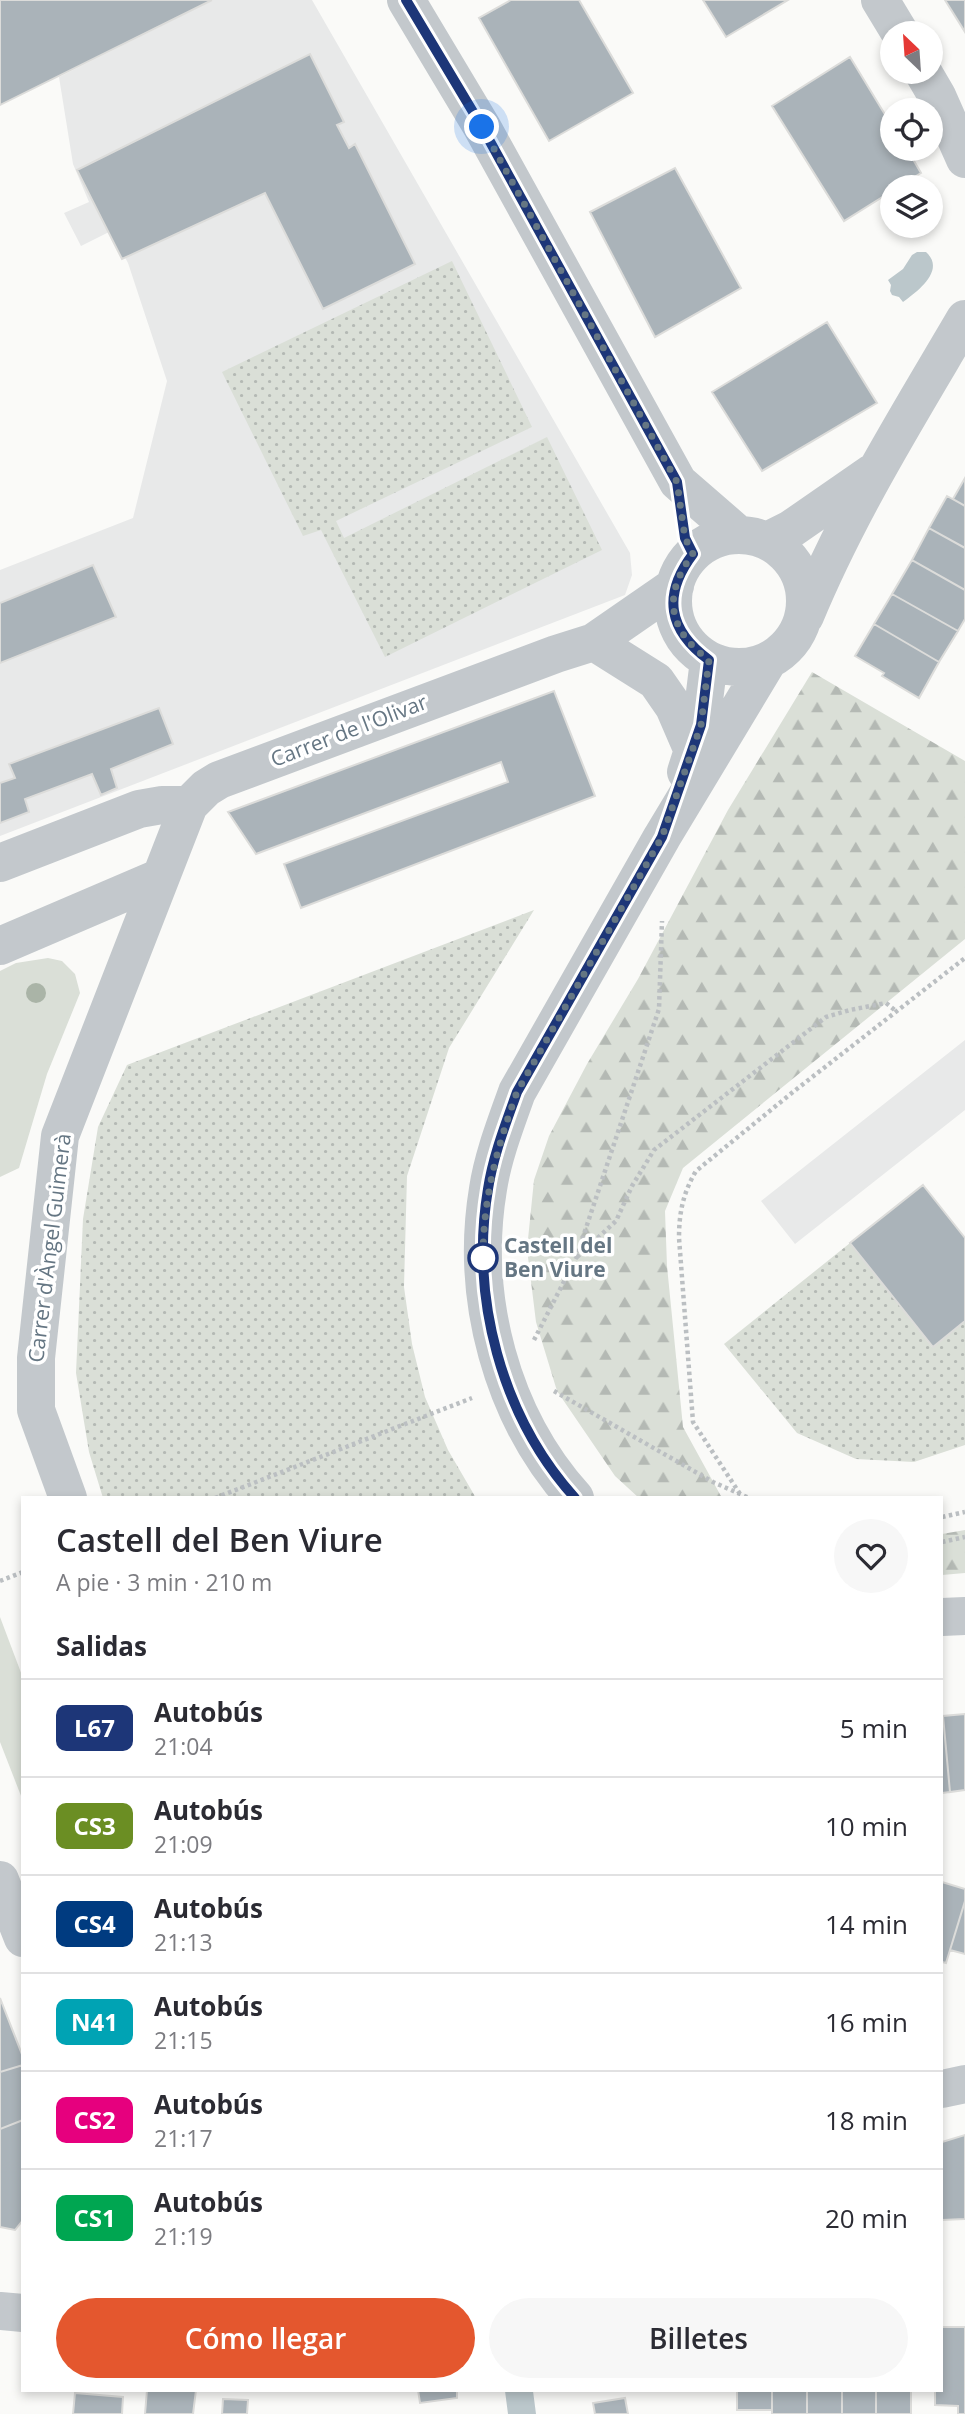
<!DOCTYPE html>
<html lang="es">
<meta charset="utf-8">
<style>
:root{--surface:#fff;--page:#f7f7f7;--text:#2b2b33;--muted:#7c7c81;--line:#e1e1e2;--accent:#e4572e}
body{margin:0;font-family:"Open Sans",sans-serif;background:var(--page);color:var(--text);height:100vh;display:flex;flex-direction:column;font-size:26px;white-space:nowrap}
*{box-sizing:border-box;margin:0}
p{font-size:23px;color:var(--muted)}
.icon{flex:none;width:38px;height:38px;fill:none;stroke:currentColor;stroke-width:2;stroke-linecap:round;stroke-linejoin:round}
.map{position:relative;flex:1;overflow:hidden}
.drawer{position:absolute;left:21px;top:1496px;width:922px;height:896px;display:flex;flex-direction:column;background:var(--surface);border-radius:0px;box-shadow:0 4px 10px #0003}
.drawer>*{flex:none}
.badge{padding:0 14px;border-radius:10px;font-size:24px;line-height:46px}
.needle{width:46px;rotate:335deg}
.buttons{position:absolute;left:880px;top:21px;display:grid;gap:14px}
.buttons a{display:grid;place-items:center;width:63px;height:63px;border-radius:50%;background:var(--surface);box-shadow:0 4px 10px #0003;font-size:35px}
.you{position:absolute;width:35px;height:35px;margin:-18px;border:5px solid #fff;border-radius:50%;background:#1a73e8;box-shadow:0 0 0 10px #1a73e833}
.map>.badge{position:absolute;translate:-50% -50%;box-shadow:0 0 0 4px #fff}
h2{padding:0 35px;font-size:26px;line-height:63px}
.round{display:grid;place-items:center;flex:none;width:74px;height:74px;border-radius:37px;background:var(--page)}
.head{display:flex;align-items:center;justify-content:space-between;height:119px;padding:0 35px}
h1{font-size:33px;font-weight:600;line-height:52px}
.cta{display:flex;gap:14px;margin-top:auto;padding:14px 35px}
.cta a{flex:1;height:80px;border-radius:42px;background:var(--accent);color:#fff;font-size:28px;font-weight:600;line-height:80px;text-align:center}
.cta a+a{background:var(--page);color:var(--text)}
ul{padding:0;list-style:none}
li{display:flex;align-items:center;gap:21px;height:98px;padding:0 35px;border-top:2px solid var(--line)}
li div{flex:1}
li b{display:block;font-size:26px}
li em{font-style:normal}
li .badge{min-width:77px;font-weight:700;text-align:center}
.map>svg:first-child{display:block}
.built{fill:#e8e9e9}
.grass{fill:#dadfd7}
.forest{fill:url(#forest-firs)}
.park{fill:url(#park-dots)}
.water{fill:#bbc7cb}
.building{fill:#aab3b9;stroke:#dcdcda;stroke-width:2}
.lines{fill:none;stroke-linecap:round;stroke-linejoin:round}
.path{stroke:#bbbfc2;stroke-width:4.5;stroke-dasharray:3.5 3.5;stroke-linecap:butt}
.minor{stroke:#c3c8cc;stroke-width:38}
.tree{fill:#aab4a7}
.line-casing{stroke:#fff;stroke-width:16}
.line{stroke:#1d3678;stroke-width:10}
.walk{stroke:#657683;stroke-width:7;stroke-dasharray:0 12.6}
.stop-dot{fill:#fff;stroke:#1d3678;stroke-width:3.5}
.labels{text-anchor:middle;stroke-width:7;stroke-linejoin:round;paint-order:stroke}
.street-label{font-size:21px;fill:#657683;stroke:#fff}
.stop-label{font-size:21px;font-weight:bold;fill:#657683;stroke:#fff;text-anchor:start}
</style>
<div class="map">
<svg width="965" height="2414" viewBox="0 0 965 2414">
<defs>
<pattern id="forest-firs" width="22" height="20" patternUnits="userSpaceOnUse" patternTransform="scale(1.75)"><rect width="22" height="20" fill="#dadfd7"/><path d="M5 1l3.5 6h-7zM16 11l3.5 6h-7z" fill="#b4b9b4"/></pattern>
<pattern id="park-dots" width="8" height="8" patternUnits="userSpaceOnUse" patternTransform="scale(1.75)"><rect width="8" height="8" fill="#dadfd7"/><path d="M2 2h.1M6 6h.1" fill="none" stroke="#b4b9b4" stroke-width="1.8" stroke-linecap="round"/></pattern>
</defs>
<rect width="100%" height="100%" fill="#fafaf8"/>
<path class="built" d="M213,0H312L630,553L632,575L625,595L0,836V570L133,518L167,381L128,263L111,231L81,246L64,213L89,202L73,164L59,77Z
M965,1040V1110L795,1244L761,1201Z"/>
<path class="grass" d="M48,958L62,961L75,974L80,993L47,1074L19,1168L0,1177V971L16,963Z
M0,1617L23,1678V1801L0,1742Z"/>
<path class="forest" d="M812,672L965,761V939L683,1168L665,1211L667,1266L683,1427L722,1498H639L615,1476L557,1391L536,1322L527,1249L534,1180L549,1136L587,1064L638,979L728,810Z
M965,1530V1573L942,1575V1534Z"/>
<path class="park" d="M452,261L532,427L336,521L344,538L547,437L602,550L385,657L321,530L303,536L222,372Z
M534,910L449,1048L407,1176L404,1287L412,1344L425,1397L448,1450L476,1498H103L89,1452L76,1373L83,1219L98,1127L127,1065Z
M850,1243L932,1347L965,1321V1445L914,1462L856,1459L797,1433L724,1344Z"/>
<path class="water" d="M917,252H926C946,270 918,291 903,302L899,297L892,295L890,291L891,285L888,280L903,269L912,255Z
M505,2391H533L536,2414H508Z"/>
<path class="building" d="M0,0H212L0,105Z
M511,0H579L633,93L549,141L479,18Z
M703,0H788L726,37Z
M945,0H965V32Z
M310,54L344,122L337,125L349,148L355,144L415,264L323,309L265,193L122,259L77,170Z
M850,57L892,126V149H907L921,173L898,187H892V191L844,221L772,106Z
M675,168L741,288L655,337L590,212Z
M827,322L877,403L762,471L712,392Z
M965,478V506L953,499Z
M947,496L965,506V548L929,528Z
M929,528L965,548V590L912,560Z
M912,560L965,590V619L958,631L892,594Z
M93,565L116,617L0,663V603Z
M892,594L958,631L939,662L874,624Z
M874,624L939,662L919,698L882,676L884,673L855,656Z
M554,691L595,796L301,908L284,864L508,782L501,762L256,854L228,812Z
M159,708L173,744L111,769L117,788L101,795L92,774L25,799L29,812L0,823V783L15,778L9,764Z
M923,1185L965,1238V1321L933,1347L850,1243Z
M965,1714V1790L950,1792L943,1716Z
M942,1716H943L950,1792L942,1793Z
M942,1882L965,1889V1901L946,1963L942,1962Z
M965,1901V1954L950,1950Z
M0,1998L23,2057V2065L0,2072Z
M23,2065V2120L0,2129V2072Z
M23,2120V2220L15,2230L0,2227V2129Z
M965,2135V2219L942,2220V2142Z
M942,2327H965V2414H958V2406L935,2405V2390H942Z
M147,2390H196L193,2414H145Z
M418,2390H457V2398L420,2403Z
M737,2390H772V2410H737Z
M772,2390H807V2414H772Z
M807,2390H842V2414H807Z
M842,2390H876V2414H842Z
M876,2390H911V2414H876Z
M75,2393L123,2397L122,2414H73Z
M625,2398L628,2414H595L593,2403Z
M223,2399L248,2400L247,2414H222Z"/>
<g class="lines">
<path class="path" d="M577,1257L616,1221L632,1186L654,1150L826,1017L850,1010L886,1003L896,1011
M534,1340L576,1258L659,1009L662,921
M554,1391L713,1482L749,1498
M740,1494L693,1422L679,1238C679,1213 683,1193 696,1171L793,1092L965,958
M215,1498L472,1398
M942,1517L965,1512
M942,1542L965,1537
M0,1581L23,1572"/>
<path class="minor" d="M406,0L482,127L678,482L739,535
M880,0L900,33
M923,72L937,96L965,159
M673 601a66 66 0 1 1 132 0a66 66 0 1 1-132 0Z
M767,541L791,529L872,473
M805,616C848,512 908,416 965,319
M594,642L656,681L674,707L693,751
M686,772L701,725L709,660
M0,863L139,809L162,805H189
M0,946L161,877
M68,1498L36,1410V1358L60,1136L189,805L206,788L219,780L556,654L594,642L675,586
M575,1498C501,1416 470,1297 488,1189C493,1156 506,1123 517,1092L662,837L768,661
M942,1617L965,1616
M0,1880L23,1938
M942,2089L965,2084
M0,2311L23,2313"/>
</g>
<circle class="tree" cx="36" cy="993" r="10"/>
<g class="lines">
<g class="line-casing">
<path id="line" d="M406,0L482,127L677,482L685,538L693,554C662,595 668,630 709,660L701,725L662,837L517,1092C506,1123 493,1156 488,1189C470,1297 501,1416 575,1498"/>
</g>
<use href="#line" class="line"/>
<path class="walk" d="M482,127L677,482L685,538L693,554C662,595 668,630 709,660L701,725L662,837L517,1092C497,1148 483,1198 483,1258"/>
</g>
<circle class="stop-dot" cx="483" cy="1258" r="14"/>
<g class="labels">
<g class="street-label">
<text transform="translate(349 731) rotate(-21)" y="7">Carrer de l'Olivar</text>
<text transform="translate(50 1248) rotate(-83)" y="7">Carrer d'Àngel Guimerà</text>
</g>
<g class="stop-label">
<text x="504" y="1253">Castell del<tspan x="504" dy="24">Ben Viure</tspan></text>
</g>
</g>
</svg>
<div class="buttons">
<a><svg class="needle" viewBox="-14 -14 28 28"><path d="M0-13l5 13h-10z" fill="#e53935"/><path d="M0 13l5-13h-10z" fill="#7c7c81"/></svg></a>
<a><svg class="icon" aria-label="locate" viewBox="0 0 24 24"><circle cx="12" cy="12" r="6"/><path d="M12 2v4M12 18v4M2 12h4M18 12h4"/></svg></a>
<a><svg class="icon" aria-label="layers" viewBox="0 0 24 24"><path d="M12 4l9 5-9 5-9-5zM3 14l9 5 9-5"/></svg></a>
</div>
<div class="you" style="left:482px;top:127px"></div>
<section class="drawer">
<div class="head"><div><h1>Castell del Ben Viure</h1><p>A pie · 3 min · 210 m</p></div><a class="round"><svg class="icon" aria-label="heart" viewBox="0 0 24 24"><path d="M12 20l-8-8c-3-5 5-10 8-4 3-6 11-1 8 4z"/></svg></a></div>
<h2>Salidas</h2>
<ul>
<li><span class="badge" style="background:#1d3678;color:#fff">L67</span><div><b>Autobús</b><p>21:04</p></div><em>5 min</em></li>
<li><span class="badge" style="background:#6b8e23;color:#fff">CS3</span><div><b>Autobús</b><p>21:09</p></div><em>10 min</em></li>
<li><span class="badge" style="background:#003b80;color:#fff">CS4</span><div><b>Autobús</b><p>21:13</p></div><em>14 min</em></li>
<li><span class="badge" style="background:#00a3b4;color:#fff">N41</span><div><b>Autobús</b><p>21:15</p></div><em>16 min</em></li>
<li><span class="badge" style="background:#e6007e;color:#fff">CS2</span><div><b>Autobús</b><p>21:17</p></div><em>18 min</em></li>
<li><span class="badge" style="background:#00a651;color:#fff">CS1</span><div><b>Autobús</b><p>21:19</p></div><em>20 min</em></li>
</ul>
<div class="cta"><a>Cómo llegar</a><a>Billetes</a></div>
</section>
</div>
